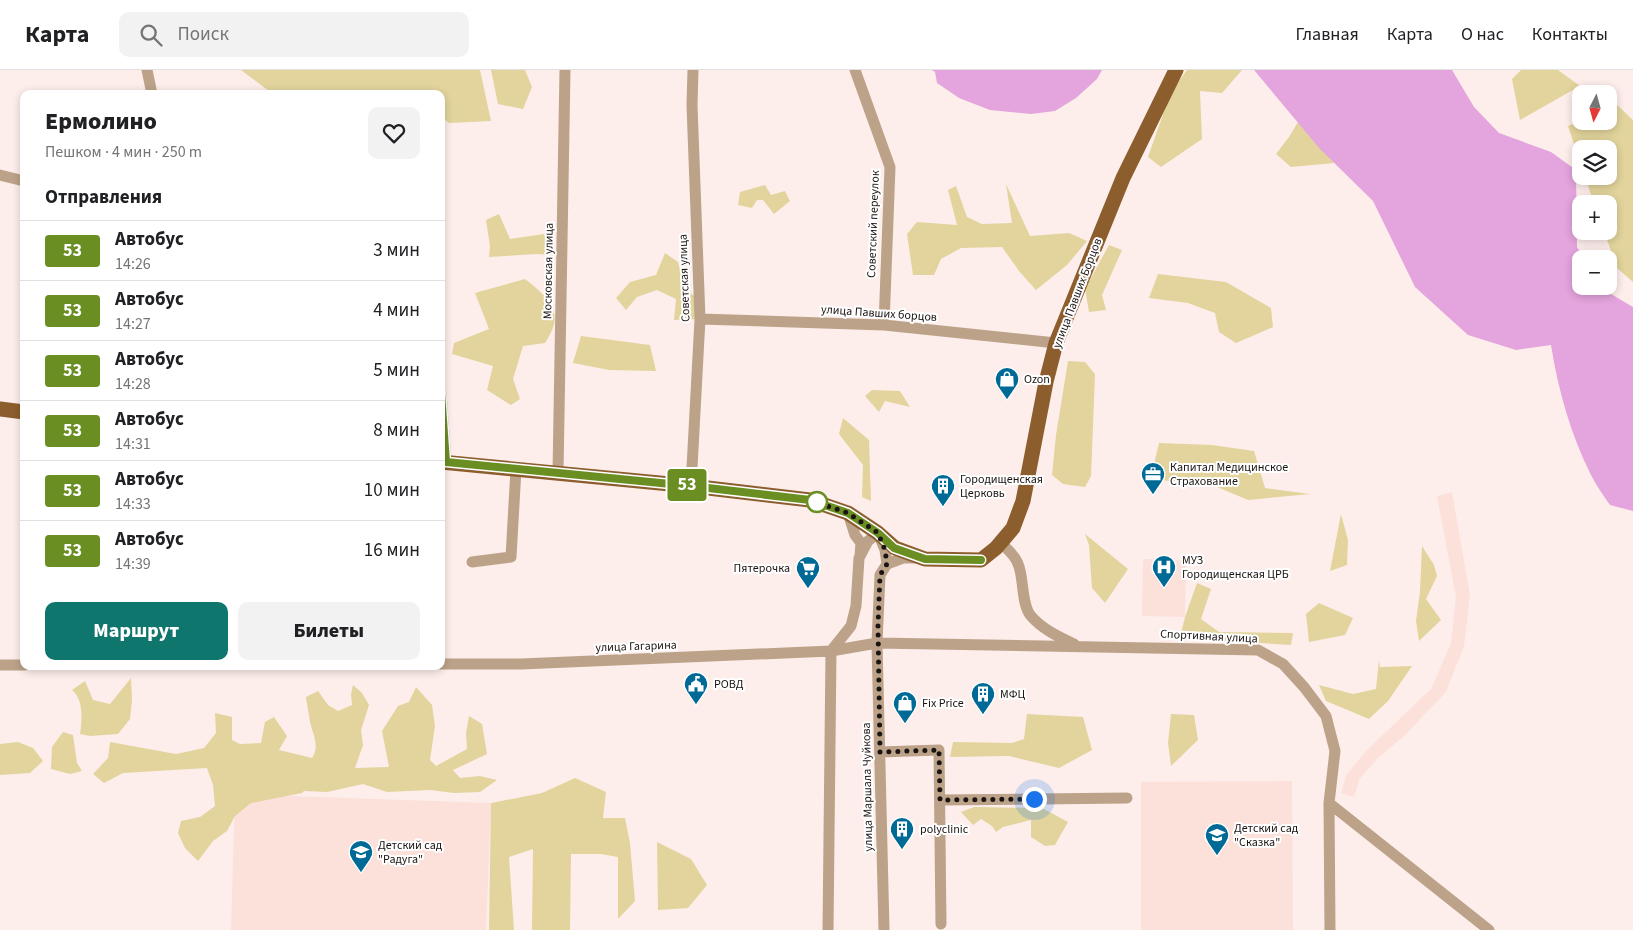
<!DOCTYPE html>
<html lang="ru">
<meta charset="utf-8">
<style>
:root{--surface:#fff;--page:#f2f2f2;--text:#202124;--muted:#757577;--line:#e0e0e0;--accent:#0f766e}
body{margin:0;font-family:"Source Sans 3",sans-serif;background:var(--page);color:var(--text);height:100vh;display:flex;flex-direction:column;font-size:19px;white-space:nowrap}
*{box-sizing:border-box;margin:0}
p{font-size:16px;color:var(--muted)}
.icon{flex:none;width:28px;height:28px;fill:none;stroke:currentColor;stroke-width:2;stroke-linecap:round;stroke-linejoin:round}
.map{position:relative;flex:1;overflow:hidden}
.details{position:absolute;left:20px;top:20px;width:425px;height:580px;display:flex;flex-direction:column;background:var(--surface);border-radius:10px;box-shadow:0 2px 8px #0003}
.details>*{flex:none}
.badge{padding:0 10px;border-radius:4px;font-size:18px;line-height:32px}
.needle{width:32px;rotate:186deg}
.fabs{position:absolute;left:1572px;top:15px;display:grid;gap:10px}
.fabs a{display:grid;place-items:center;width:45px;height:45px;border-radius:10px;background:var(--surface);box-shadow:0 2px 8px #0003;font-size:25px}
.you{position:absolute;width:25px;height:25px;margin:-12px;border:4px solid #fff;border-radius:50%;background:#1a73e8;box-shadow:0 0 0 8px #1a73e833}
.map>.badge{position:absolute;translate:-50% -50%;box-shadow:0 0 0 2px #fff}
h2{padding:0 25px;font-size:19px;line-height:45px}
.round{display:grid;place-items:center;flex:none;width:52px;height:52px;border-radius:10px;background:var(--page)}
.head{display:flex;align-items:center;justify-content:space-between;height:85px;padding:0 25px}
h1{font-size:24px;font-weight:800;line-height:38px}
.button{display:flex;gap:10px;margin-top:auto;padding:10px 25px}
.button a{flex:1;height:58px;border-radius:10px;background:var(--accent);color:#fff;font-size:20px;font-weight:800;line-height:58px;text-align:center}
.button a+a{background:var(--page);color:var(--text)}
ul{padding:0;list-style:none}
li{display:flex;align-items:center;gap:15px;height:60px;padding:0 25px;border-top:1px solid var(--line)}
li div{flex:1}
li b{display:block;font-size:19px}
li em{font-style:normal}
li .badge{min-width:55px;font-weight:700;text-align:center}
header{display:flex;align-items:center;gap:30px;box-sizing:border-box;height:70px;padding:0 25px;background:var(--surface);border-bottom:1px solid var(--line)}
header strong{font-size:24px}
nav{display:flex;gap:28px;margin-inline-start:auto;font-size:18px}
.search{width:350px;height:45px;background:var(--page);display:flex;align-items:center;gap:12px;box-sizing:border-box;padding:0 18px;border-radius:10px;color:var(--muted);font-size:19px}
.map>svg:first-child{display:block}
.built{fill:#fbe1da}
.green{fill:#e2d49c}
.water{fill:#e4a4dd}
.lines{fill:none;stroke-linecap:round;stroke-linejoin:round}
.minor{stroke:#bca289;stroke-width:11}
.primary{stroke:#8d5e2d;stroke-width:15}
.line-casing{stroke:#fff;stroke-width:11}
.line{stroke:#6b8e23;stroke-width:8}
.walk{stroke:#1a1412;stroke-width:5;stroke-dasharray:0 9}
.stop-dot{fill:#fff;stroke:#6b8e23;stroke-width:2.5}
.labels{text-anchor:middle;stroke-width:4;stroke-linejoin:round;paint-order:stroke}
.street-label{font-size:12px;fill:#1a1412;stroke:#fff}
.poi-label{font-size:12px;fill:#1a1412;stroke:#fff;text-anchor:start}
</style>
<header>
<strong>Карта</strong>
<div class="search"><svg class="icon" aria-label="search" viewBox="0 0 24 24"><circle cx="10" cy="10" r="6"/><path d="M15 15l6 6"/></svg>Поиск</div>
<nav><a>Главная</a><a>Карта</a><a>О нас</a><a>Контакты</a></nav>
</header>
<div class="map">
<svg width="1633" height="860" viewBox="0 0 1633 860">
<rect width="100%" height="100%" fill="#fdeeeb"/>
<path class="built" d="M1452,422L1470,525L1464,576L1446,622L1405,665L1378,688L1360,708L1354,727L1341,723L1347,704L1367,680L1431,619L1451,573L1456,527L1437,426Z
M1143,489L1186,490L1185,547L1142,546Z
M1292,711L1293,860H1141V712Z
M235,724L491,733L486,860H231Z"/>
<path class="green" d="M241,0H480L491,51L449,53L441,47V24H273Z
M491,0H525L532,17L523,39L498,34Z
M1187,0H1242L1222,23L1200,21L1202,69L1161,97L1148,87L1171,22Z
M1521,0H1558L1580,16L1520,50L1512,9Z
M1615,33L1633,50V212L1617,198L1604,161H1609V134H1594L1585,106H1609V79H1581V95L1568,56L1581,50V51H1609V36Z
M1298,52L1334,93L1291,97L1276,84L1289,67Z
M1006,114L1030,166L1069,163L1087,171L1067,195L1036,220L1019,201L1002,177L961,178L941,189L934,205H913L907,164L917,152L957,155L948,120L956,116L967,147L982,154L1012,153Z
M765,115L771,125L785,121L790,131L774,144L763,130H757L752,138L738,135L740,122Z
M499,144L510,169L544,164L553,185L537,184L489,187L490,176L486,150Z
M1109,175L1122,180L1102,225L1106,240L1089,242L1085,219Z
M665,183L678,192L684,216L694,226L700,249L674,250L676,229L657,220L637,227L626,240L616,228L630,212L656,205Z
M1158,204L1226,212L1271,238L1273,257L1236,273L1219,262L1215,243L1188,233L1149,228Z
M525,209C539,220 559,235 554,255C552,261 548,268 545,273L523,276L513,309L520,329L511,335L487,320L493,296L452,284L454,273L489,259L475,223Z
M581,266L650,275L656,301L609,300L573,293Z
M1068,291L1085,292L1095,304L1091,406L1085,417L1063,414L1052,405L1056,365Z
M872,320L900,321L910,337L885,331L879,342L865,326Z
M843,348L869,370L871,431L862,427L863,395L839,364Z
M1159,373L1212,375L1254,381L1265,418L1310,424L1248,430L1210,414L1158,410L1155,390Z
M1341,444L1348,470L1347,495L1330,501Z
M1085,464L1128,499L1105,533L1092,518L1089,475Z
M1422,476L1434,495L1437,506L1426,529L1441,550L1419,571L1416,551L1420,522Z
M1197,513L1211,519L1201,549L1219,562L1293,563L1291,575L1180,568L1185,547Z
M1319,533L1353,548L1345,565L1309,572L1306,544Z
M1379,590L1380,597L1412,596L1388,631L1369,649L1326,631L1319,615L1353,624L1376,619Z
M131,608L132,630L130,649L118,664L90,666L80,664C82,650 84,630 72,620L85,611L93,630L110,634Z
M353,615L362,623L369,635L361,660L363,675L355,698L389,697L382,661L398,636L409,632L416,617L432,635L435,656L430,690L436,696L467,679L466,663L469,646L482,654L487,684L453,700L460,708L480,706L497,710L480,722L454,723L430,720L387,722L363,714L327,722L304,721L302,723L251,733L235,746L227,761L213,771L198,791L185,778L178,763L181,751L200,747L215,736L213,715L207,698L123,703L104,713L93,704L108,688L110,672L176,684L204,678L216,663L215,643L232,647V670L240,674L261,673L265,652L274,647L287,666L279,680L312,688C320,676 313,665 310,652C309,644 307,636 306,627L318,621L328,635L338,641L352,635L351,624Z
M1027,644L1083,647L1092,680L1059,698L1009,686L950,687L953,672L1012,673L1024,669Z
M1171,644L1194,645L1198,670L1171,696L1168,673Z
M63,662L73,665L77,693L82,701L70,704L51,699L52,677Z
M18,672L33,678L43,691L30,703L0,705V674Z
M575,708L606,722L603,748H625L630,773L635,831L618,849V787L601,784H571L570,860H532L533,779L509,787L514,860H489L491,733L542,723Z
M974,737L1042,738L1068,752L1055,775L1045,776L1031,767V750L1003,757L996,762L992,756L981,749L973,755L961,742Z
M657,772L691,789L707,815L688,838L658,840Z"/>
<path class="water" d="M932,0H1102L1097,9L1076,28L1055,41L1031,44L990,40L959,28L937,13L935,2Z
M1254,0H1452L1474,37L1499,63L1551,82L1576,100L1577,177L1585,189H1581V216H1606L1611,224L1633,237V441L1610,435C1603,425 1596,415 1591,405C1571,365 1558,320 1551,275L1516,280L1468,265L1415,217L1373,131L1320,79Z"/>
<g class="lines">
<path class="minor" d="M147,0L152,24
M855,0L890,97L884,255
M0,105L24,111
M700,249L884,255L1056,273
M441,323L446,392
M558,402L565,0
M691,416L700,249L692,35L693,0
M848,443L855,465L861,473L860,486
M1001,473C1007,479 1015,485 1018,494C1024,506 1021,535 1031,546C1042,559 1059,567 1074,574
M472,492L511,487L516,399
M831,581L851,556L856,536L859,488L868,471L878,463L885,480L887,494
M441,594H521L831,581L877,573L1258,580L1283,594L1304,617L1326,646L1335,681L1329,733L1330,860
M0,595H24
M880,682L939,680L941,854
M940,730L1127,728
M1329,733L1489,860
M828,860L831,581
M884,860L877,573L880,505L887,494L903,488H916"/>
<path class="primary" d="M0,339L24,342
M441,392L691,416L810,430L848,443L878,463L895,478L925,489L981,490L996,478L1013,458L1023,431L1046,312L1056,273L1123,108L1176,0"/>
</g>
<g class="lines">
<g class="line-casing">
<path id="line" d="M441,323L446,392L691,416L810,430L848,443L878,463L894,478L925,489L981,490"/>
</g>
<use href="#line" class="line"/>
<path class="walk" d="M817,432L810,430L848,443L878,463L885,480L887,494L880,505L878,556L880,682L939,680L940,730L1034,729"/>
</g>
<defs>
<g id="shop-pin" transform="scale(1.25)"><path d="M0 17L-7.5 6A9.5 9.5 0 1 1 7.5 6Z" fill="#006a97" stroke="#fff"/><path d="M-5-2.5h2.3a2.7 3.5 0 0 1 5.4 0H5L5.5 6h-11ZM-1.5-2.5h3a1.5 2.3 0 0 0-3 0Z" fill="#fff"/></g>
<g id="office-pin" transform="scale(1.25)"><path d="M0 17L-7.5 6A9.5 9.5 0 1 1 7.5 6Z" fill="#006a97" stroke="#fff"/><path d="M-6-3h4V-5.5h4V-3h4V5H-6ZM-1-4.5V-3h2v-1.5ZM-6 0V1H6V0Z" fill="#fff"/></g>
<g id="building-pin" transform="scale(1.25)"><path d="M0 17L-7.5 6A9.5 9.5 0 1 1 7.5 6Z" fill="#006a97" stroke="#fff"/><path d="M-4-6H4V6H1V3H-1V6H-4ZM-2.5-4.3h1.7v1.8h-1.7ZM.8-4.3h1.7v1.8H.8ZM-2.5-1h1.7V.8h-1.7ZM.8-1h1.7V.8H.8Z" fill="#fff"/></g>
<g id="hospital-pin" transform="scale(1.25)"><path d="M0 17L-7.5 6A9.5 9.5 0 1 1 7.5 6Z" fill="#006a97" stroke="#fff"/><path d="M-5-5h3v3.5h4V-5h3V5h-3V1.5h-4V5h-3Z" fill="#fff"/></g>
<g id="supermarket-pin" transform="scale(1.25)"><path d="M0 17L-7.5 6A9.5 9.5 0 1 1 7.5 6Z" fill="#006a97" stroke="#fff"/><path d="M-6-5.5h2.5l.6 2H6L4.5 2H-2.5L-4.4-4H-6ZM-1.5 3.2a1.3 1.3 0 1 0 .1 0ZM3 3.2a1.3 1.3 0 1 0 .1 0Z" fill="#fff"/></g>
<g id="civic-pin" transform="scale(1.25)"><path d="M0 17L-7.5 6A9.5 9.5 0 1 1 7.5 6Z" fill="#006a97" stroke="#fff"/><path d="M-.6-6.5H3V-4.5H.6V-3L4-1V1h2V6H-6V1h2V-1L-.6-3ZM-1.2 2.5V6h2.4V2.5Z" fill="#fff"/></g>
<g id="school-pin" transform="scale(1.25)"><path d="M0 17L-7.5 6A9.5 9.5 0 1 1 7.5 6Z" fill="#006a97" stroke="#fff"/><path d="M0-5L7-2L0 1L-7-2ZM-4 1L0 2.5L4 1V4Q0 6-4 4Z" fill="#fff"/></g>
</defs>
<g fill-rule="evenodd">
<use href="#shop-pin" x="1007" y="309"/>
<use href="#office-pin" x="1153" y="404"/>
<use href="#building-pin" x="943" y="416"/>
<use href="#hospital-pin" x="1164" y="497"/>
<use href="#supermarket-pin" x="808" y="498"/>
<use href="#civic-pin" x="696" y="614"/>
<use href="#building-pin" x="983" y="624"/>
<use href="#shop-pin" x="905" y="633"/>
<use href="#building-pin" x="902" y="759"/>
<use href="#school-pin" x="1217" y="765"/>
<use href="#school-pin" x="361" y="782"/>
</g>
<circle class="stop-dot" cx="817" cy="432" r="10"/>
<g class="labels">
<g class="street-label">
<text transform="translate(873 154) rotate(-88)" y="4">Советский переулок</text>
<text transform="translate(548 201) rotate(-89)" y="4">Московская улица</text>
<text transform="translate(684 208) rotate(-92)" y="4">Советская улица</text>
<text transform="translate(1077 223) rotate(-69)" y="4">улица Павших Борцов</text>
<text transform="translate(879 243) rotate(4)" y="4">улица Павших борцов</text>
<text transform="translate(1209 566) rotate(3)" y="4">Спортивная улица</text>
<text transform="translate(636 576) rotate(-2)" y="4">улица Гагарина</text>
<text transform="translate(867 717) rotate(-91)" y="4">улица Маршала Чуйкова</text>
</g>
<g class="poi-label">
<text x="1024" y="313">Ozon</text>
<text x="1170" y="401">Капитал Медицинское<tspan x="1170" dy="14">Страхование</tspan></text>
<text x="960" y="413">Городищенская<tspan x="960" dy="14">Церковь</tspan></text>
<text x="1182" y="494">МУЗ<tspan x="1182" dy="14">Городищенская ЦРБ</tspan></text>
<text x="790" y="502" text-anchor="end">Пятерочка</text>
<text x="714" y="618">РОВД</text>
<text x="1000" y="628">МФЦ</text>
<text x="922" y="637">Fix Price</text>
<text x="1234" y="762">Детский сад<tspan x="1234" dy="14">"Сказка"</tspan></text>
<text x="920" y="763">polyclinic</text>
<text x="378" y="779">Детский сад<tspan x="378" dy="14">"Радуга"</tspan></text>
</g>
</g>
</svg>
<div class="fabs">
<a><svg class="needle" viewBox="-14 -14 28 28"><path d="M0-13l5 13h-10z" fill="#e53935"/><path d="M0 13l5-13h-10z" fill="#757577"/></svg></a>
<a><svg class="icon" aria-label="layers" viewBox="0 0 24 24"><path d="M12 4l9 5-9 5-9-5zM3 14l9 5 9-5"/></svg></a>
<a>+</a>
<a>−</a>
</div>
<div class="you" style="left:1034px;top:729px"></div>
<b class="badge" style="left:687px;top:415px;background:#6b8e23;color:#fff">53</b>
<section class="details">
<div class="head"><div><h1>Ермолино</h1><p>Пешком · 4 мин · 250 m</p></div><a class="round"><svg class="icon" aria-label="heart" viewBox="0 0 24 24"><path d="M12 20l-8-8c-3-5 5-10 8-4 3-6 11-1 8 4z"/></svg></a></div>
<h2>Отправления</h2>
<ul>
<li><span class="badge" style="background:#6b8e23;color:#fff">53</span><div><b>Автобус</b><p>14:26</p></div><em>3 мин</em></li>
<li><span class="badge" style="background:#6b8e23;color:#fff">53</span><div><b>Автобус</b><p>14:27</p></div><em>4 мин</em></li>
<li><span class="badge" style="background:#6b8e23;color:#fff">53</span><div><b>Автобус</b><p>14:28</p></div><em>5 мин</em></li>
<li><span class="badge" style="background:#6b8e23;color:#fff">53</span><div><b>Автобус</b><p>14:31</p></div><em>8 мин</em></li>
<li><span class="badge" style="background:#6b8e23;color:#fff">53</span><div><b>Автобус</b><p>14:33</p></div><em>10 мин</em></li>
<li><span class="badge" style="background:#6b8e23;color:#fff">53</span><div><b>Автобус</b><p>14:39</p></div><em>16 мин</em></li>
</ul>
<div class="button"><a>Маршрут</a><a>Билеты</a></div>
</section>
</div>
